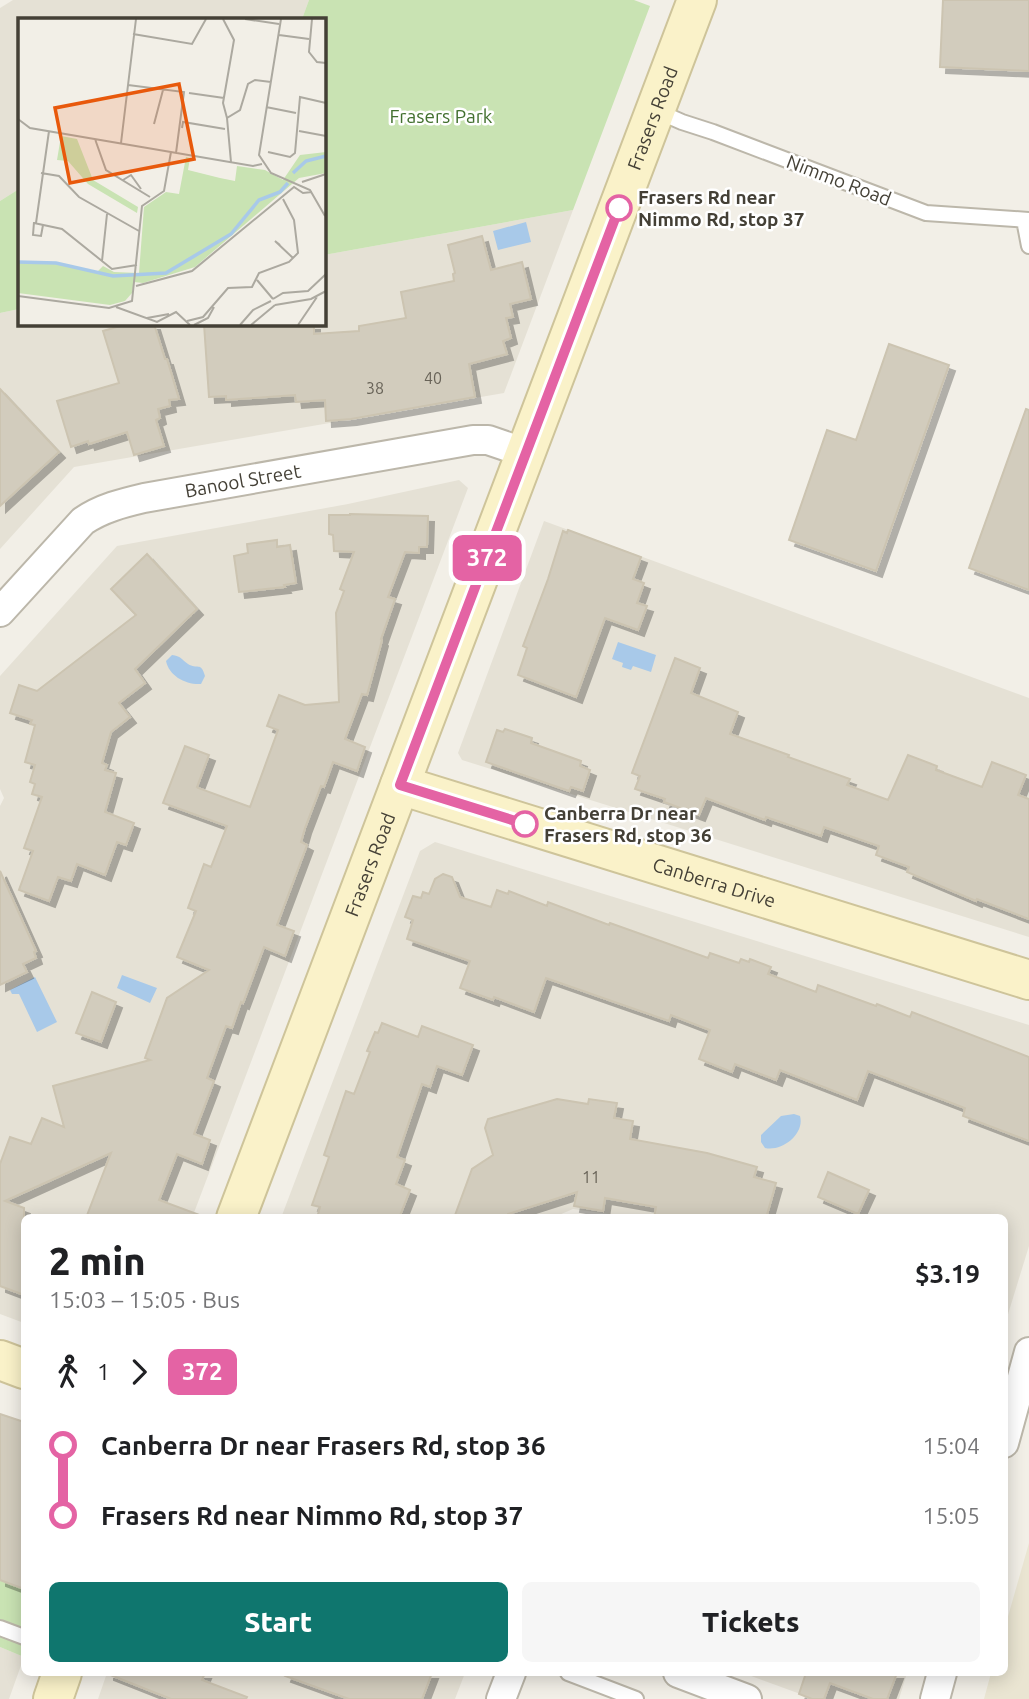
<!DOCTYPE html>
<meta charset="utf-8">
<style>
:root{--surface:#fff;--page:#f6f6f6;--text:#202124;--muted:#757577;--accent:#0f766e}
body{margin:0;font-family:Ubuntu,sans-serif;background:var(--page);color:var(--text);height:100vh;display:flex;flex-direction:column;font-size:26px;white-space:nowrap}
*{box-sizing:border-box;margin:0}
p{font-size:23px;color:var(--muted)}
.icon{flex:none;width:38px;height:38px;fill:none;stroke:currentColor;stroke-width:2;stroke-linecap:round;stroke-linejoin:round}
.map{position:relative;flex:1;overflow:hidden}
.panel{position:absolute;left:21px;top:1214px;width:987px;height:462px;display:flex;flex-direction:column;background:var(--surface);border-radius:10px;box-shadow:0 4px 18px #0003}
.panel>*{flex:none}
.badge{padding:0 14px;border-radius:10px;font-size:24px;line-height:46px}
.map>.badge{position:absolute;translate:-50% -50%;box-shadow:0 0 0 4px #fff}
.legs{display:flex;align-items:center;gap:10px;height:77px;padding:0 28px;font-size:23px}
.legs p{margin-inline-start:auto}
.headline{display:flex;align-items:center;justify-content:space-between;height:119px;padding:0 28px}
h1{font-size:38px;font-weight:800;line-height:52px}
.cta{display:flex;gap:14px;margin-top:auto;padding:14px 28px}
.cta a{flex:1;height:80px;border-radius:10px;background:var(--accent);color:#fff;font-size:28px;font-weight:800;line-height:80px;text-align:center}
.cta a+a{background:var(--page);color:var(--text)}
ul{padding:0 28px;list-style:none}
li{display:flex;align-items:center;gap:24px;height:70px;font-size:26px}
li i{display:grid;place-items:center;width:10px;height:100%;margin:0 9px;background:currentColor}
li i::after{content:'';width:18px;height:18px;margin:-9px;border:5px solid;border-radius:50%;background:var(--surface)}
li p{margin-inline-start:auto}
li:first-child i{background:linear-gradient(#0000 50%,currentColor 0)}
li:last-child i{background:linear-gradient(currentColor 50%,#0000 0)}
.map>svg:first-child{display:block}
.residential{fill:#e5e1d5}
.education{fill:#eae5d2}
.green{fill:#c9e3b3}
.water{fill:#a8c9e9}
.building{fill:#d2ccbd;stroke:#ccc4b1;stroke-width:2;filter:url(#shadow)}
.lines{fill:none;stroke-linecap:round;stroke-linejoin:round}
.lane-casing{stroke:#bcb7aa;stroke-width:18}
.street-casing{stroke:#bcb7aa;stroke-width:32}
.secondary-casing{stroke:#cec49a;stroke-width:42}
.lane{stroke:#fff;stroke-width:14}
.street{stroke:#fff;stroke-width:28}
.secondary{stroke:#faf2c9;stroke-width:38}
.line-1-casing{stroke:#fff;stroke-width:16}
.line-1{stroke:#e463a4;stroke-width:10}
.stop-1-dot{fill:#fff;stroke:#e463a4;stroke-width:3.5}
.labels{text-anchor:middle;stroke-width:5;stroke-linejoin:round;paint-order:stroke}
.number-label{font-size:16px;fill:#686358}
.park-label{font-size:19px;fill:#42702f;stroke:#fff}
.street-label{font-size:19px;fill:#444036;stroke:#fff}
.stop-label{font-size:19px;font-weight:bold;fill:#444036;stroke:#fff;text-anchor:start}
.inset-river{fill:none;stroke:#a8c9e9;stroke-width:3.5}
.inset-road{fill:none;stroke:#aca9a0;stroke-width:2}
.view{fill:#e8590c;fill-opacity:0.15;stroke:#e8590c;stroke-width:3.5}
.inset-edge{fill:none;stroke:#444036;stroke-width:3.5}
</style>
<div class="map">
<svg width="1029" height="1699" viewBox="0 0 1029 1699">
<defs>
<filter id="shadow"><feDropShadow dx="6" dy="6" stdDeviation="0" flood-color="#0004"/></filter>
</defs>
<rect width="100%" height="100%" fill="#f2efe7"/>
<path class="residential" d="M13,0H309L302,19H19V189L0,201V8Z
M573,210L504,393L74,467L0,549V313L19,309V324H324V255Z
M459,480L468,488L192,1218H24V1323L0,1314V806L4,798L0,789V676L117,546L348,504Z
M544,521L1029,698V937L462,760L458,753Z
M435,842L1029,1025V1246L1005,1324L1004,1218H625L622,1216L573,1209L552,1218H281L420,851Z
M0,1647L24,1657L9,1699H0Z
M107,1673H465L455,1699H98Z
M743,1673H907L899,1699H814Z"/>
<path class="education" d="M1029,1543V1699H984L991,1673H1004L1005,1627Z"/>
<path class="green" d="M309,0H634L650,6L573,210L324,255V19H302Z
M19,189V309L0,313V201Z
M0,1580L24,1589V1657L0,1647Z"/>
<path class="water" d="M526,222L531,242L498,250L493,231Z
M618,642L656,655L651,672L633,666L631,670L622,667L623,663L612,659Z
M172,655C181,656 181,659 188,664C197,670 201,661 205,676L201,684C186,685 169,676 166,661Z
M122,975L157,988L150,1003L117,988Z
M35,977L57,1022L37,1032L19,994H12L10,990Z
M794,1114L800,1116C805,1134 782,1152 765,1148L761,1142V1135L781,1116Z"/>
<path class="building" d="M943,0H1029V71L940,67Z
M482,236L491,270L522,262L531,299L510,304L513,317L506,318L511,338L503,341L507,354L469,364L475,397L351,419L326,421L325,400L296,402L295,395L226,400V396L209,397L204,324H314V334L359,331V326L406,318L401,292L454,281L453,274L455,273L448,245Z
M127,324H154L165,359H167L179,399L169,400L170,406L158,409L160,418L156,420L164,446L134,455L127,432L89,444L88,441L71,447L57,401L119,383L103,331Z
M889,344L949,365L876,571L789,540L827,430L856,440Z
M0,389L59,452L0,506Z
M1026,409L1029,410V590L969,568Z
M350,514L428,516L427,547H419V553L405,552L388,597L395,599L381,639L382,640L367,695L362,694L345,739L365,747L357,771L333,762L324,787L321,786L305,828L301,842L307,845L277,925L294,931L285,956L264,947L243,1003L241,1002L232,1028L226,1026L207,1078L214,1081L194,1134L210,1140L202,1164L177,1154L159,1200L202,1216V1218H86L111,1153L5,1201L24,1208V1295L0,1286V1164L10,1137L31,1144L42,1118L64,1127L53,1086L150,1060L145,1058L167,998L209,970L177,957L196,911L188,908L204,864L211,867L227,826L163,803L185,746L209,755L197,787L198,788L250,807L278,730L267,726L279,695L305,705L339,702L336,613L344,591L340,589L354,552L334,551L333,535L329,534V515H350Z
M568,530L641,557L633,579L644,583L637,603L647,606L638,630L605,618L576,697L518,675L527,648L523,646L548,579L563,531L567,533Z
M277,540V547L290,545L296,583L284,585L285,587L239,592L234,556L248,553L247,544Z
M147,554L197,609L135,669L145,683L119,703L130,717L111,732L102,763L107,765L105,770L116,773L105,812L134,823L126,845L117,842L105,875L77,864L71,881L58,877L49,901L19,890L33,851L24,848L42,797L32,794L35,784L30,782L35,765L25,762L35,725L30,724L32,720L10,713L19,685L37,691L136,615L111,589Z
M675,658L700,668L691,693L738,712L730,734L789,755L788,757L850,779L847,785L888,800L908,755L937,766L936,770L982,787L992,762L1026,775L1018,795L1029,799V919L977,899L976,901L907,872L909,867L876,855L879,846L824,827L821,836L766,817L765,820L706,798L699,815L664,802L665,799L635,789L640,776L632,773Z
M505,729L532,738L531,743L581,761L580,766L590,770L583,791L571,787L569,791L486,762L497,730L503,732Z
M0,871L36,951L34,952L36,958L23,964L27,972L0,985Z
M443,874L452,877L460,897L491,907L497,890L508,894L509,891L547,906L548,902L609,925L610,923L708,958L710,953L739,963L741,959L749,962L750,959L771,967L768,974L816,992L818,985L876,1006L877,1004L910,1017L912,1012L1029,1057V1141L963,1116L965,1108L868,1071L857,1100L780,1070L776,1080L735,1064L732,1072L699,1059L710,1030L671,1015L669,1021L546,978L534,1012L494,997L493,1000L460,988L470,961L407,939L413,920L405,917L413,896L421,898L423,892L429,894L435,879Z
M92,992L116,1002L101,1042L76,1033Z
M382,1023L418,1037L422,1026L473,1045L462,1075L437,1066L430,1087L422,1084L397,1157L405,1160L396,1184L410,1190L399,1218H317L320,1207L312,1205L329,1157L324,1155L346,1091L354,1094L370,1052L367,1051L375,1032L378,1033Z
M557,1099L588,1104L589,1099L617,1103L614,1118L633,1121L630,1139L707,1153L757,1167L754,1177L776,1183L766,1218H654L656,1207L605,1198L603,1211L574,1206L577,1192L508,1214L507,1218H454L472,1169L493,1155L485,1128L488,1119Z
M828,1172L869,1190L858,1214L818,1197Z
M0,1414L24,1422V1589L0,1580Z
M108,1673H205L202,1680L247,1697L246,1699H171L108,1674Z
M286,1673H432L422,1699H349L285,1676Z
M806,1673H897L887,1699H873L830,1683L824,1699H812L799,1694Z"/>
<g class="lines">
<g class="lane-casing">
<path id="lane" d="M657,111L682,122L713,132L926,213L1029,220
M1024,220L1029,246
M0,1628L24,1637
M568,1673L636,1699"/>
</g>
<g class="street-casing">
<g id="street">
<path id="s1" d="M0,612L83,521C102,508 123,503 144,498L473,440H488L526,453"/>
<path d="M1004,1443L1029,1352"/>
<path d="M678,1673L747,1699"/>
<path d="M501,1699L511,1673"/>
<path d="M935,1699L942,1673"/>
</g>
</g>
<g class="secondary-casing">
<g id="secondary">
<path id="s2" d="M400,785L1029,980"/>
<path id="s3" d="M236,1218L697,0"/>
<path d="M0,1360L24,1369"/>
<path d="M53,1699L62,1673"/>
</g>
</g>
<use href="#lane" class="lane"/>
<use href="#street" class="street"/>
<use href="#secondary" class="secondary"/>
</g>
<g class="lines">
<g class="line-1-casing">
<path id="line-1" d="M525,824L400,785L619,208"/>
</g>
<use href="#line-1" class="line-1"/>
</g>
<g class="stop-1-dot">
<circle cx="619" cy="208" r="12"/>
<circle cx="525" cy="824" r="12"/>
</g>
<g class="labels">
<g class="number-label">
<text x="433" y="384">40</text>
<text x="375" y="394">38</text>
<text x="591" y="1183">11</text>
</g>
<g class="park-label">
<text x="441" y="123">Frasers Park</text>
</g>
<g class="street-label">
<text dy="7" stroke="none"><textPath href="#s3" startOffset="1176">Frasers Road</textPath></text>
<text transform="translate(839 180) rotate(21)" y="7">Nimmo Road</text>
<text dy="7" stroke="none"><textPath href="#s1" startOffset="289">Banool Street</textPath></text>
<text dy="7" stroke="none"><textPath href="#s3" startOffset="378">Frasers Road</textPath></text>
<text dy="7" stroke="none"><textPath href="#s2" startOffset="329">Canberra Drive</textPath></text>
</g>
<g class="stop-label">
<text x="638" y="204">Frasers Rd near<tspan x="638" dy="22">Nimmo Rd, stop 37</tspan></text>
<text x="544" y="820">Canberra Dr near<tspan x="544" dy="22">Frasers Rd, stop 36</tspan></text>
</g>
</g>
<g transform="translate(18 18)">
<rect width="308" height="308" fill="#f2efe7"/>
<path d="M43,118L59,121L75,162L120,189L119,195L70,166L50,143L39,142ZM308,134V155L281,160L177,249L125,265L116,264L114,275L107,283L92,287L0,275V244L38,245L79,254L85,248L96,254L121,255L126,189L148,174L161,176L168,139L172,140L170,152L202,160L217,163L219,148L247,152L265,162L282,137Z" fill="#c9e3b3"/>
<path class="inset-river" d="M275,155L288,143L308,138M0,244L38,245L95,258L148,255L213,216L241,182L262,174L270,165"/>
<path class="inset-road" d="M205,1L216,22L205,85L209,100M227,1L261,6M263,1L241,137L253,155L292,172L307,198M294,1L291,34L299,44L308,45M115,16L174,26L188,1M261,17L291,21M110,67L166,74L158,135M171,75L206,80M248,89L278,95M0,101L12,110L235,148L244,146M136,106L145,72M164,110L165,104L207,111M281,113L308,118M77,121L88,152L132,179M103,125L118,1M250,134L272,139L277,135L282,79L308,85M213,144L209,100L222,92L230,66L237,62L253,64M23,155L41,158L61,179L121,213M105,162L113,157L123,171M284,164L308,156M16,204L15,217L23,218L25,207M16,205L44,211L94,251L119,247M18,205L31,113M262,227L257,223L275,240M84,243L89,196M239,262L255,281M118,268L174,253L276,169L285,175L294,174M0,278L91,290L114,283L124,188L146,173L153,134M255,281L265,275L290,273L308,256M257,287L293,281L308,273M98,289L139,304L158,294L172,307M129,300L151,296M169,303L185,299L210,270L234,269L241,255L271,244L280,235L276,202L265,181M176,307L190,300L196,289M222,307L235,292L253,283M233,307L257,287M280,307L299,279"/>
<path class="view" d="M161,66L176,141L52,165L37,90Z"/>
<rect width="308" height="308" class="inset-edge"/>
</g>
</svg>
<b class="badge" style="left:487px;top:558px;background:#e463a4;color:#fff">372</b>
<section class="panel">
<div class="headline"><div><h1>2 min</h1><p>15:03 – 15:05 · Bus</p></div><b>$3.19</b></div>
<div class="legs"><svg class="icon" aria-label="walk" viewBox="0 0 24 24"><circle cx="13" cy="4" r="2"/><path d="M13 8l-2 6 4 7M11 14l-3 7M7 12l3-4h3l4 4"/></svg>1<svg class="icon" aria-label="forward" viewBox="0 0 24 24"><path d="M9 5l7 7-7 7"/></svg><b class="badge" style="background:#e463a4;color:#fff">372</b></div>
<ul>
<li><i style="color:#e463a4"></i><b>Canberra Dr near Frasers Rd, stop 36</b><p>15:04</p></li>
<li><i style="color:#e463a4"></i><b>Frasers Rd near Nimmo Rd, stop 37</b><p>15:05</p></li>
</ul>
<div class="cta"><a>Start</a><a>Tickets</a></div>
</section>
</div>
